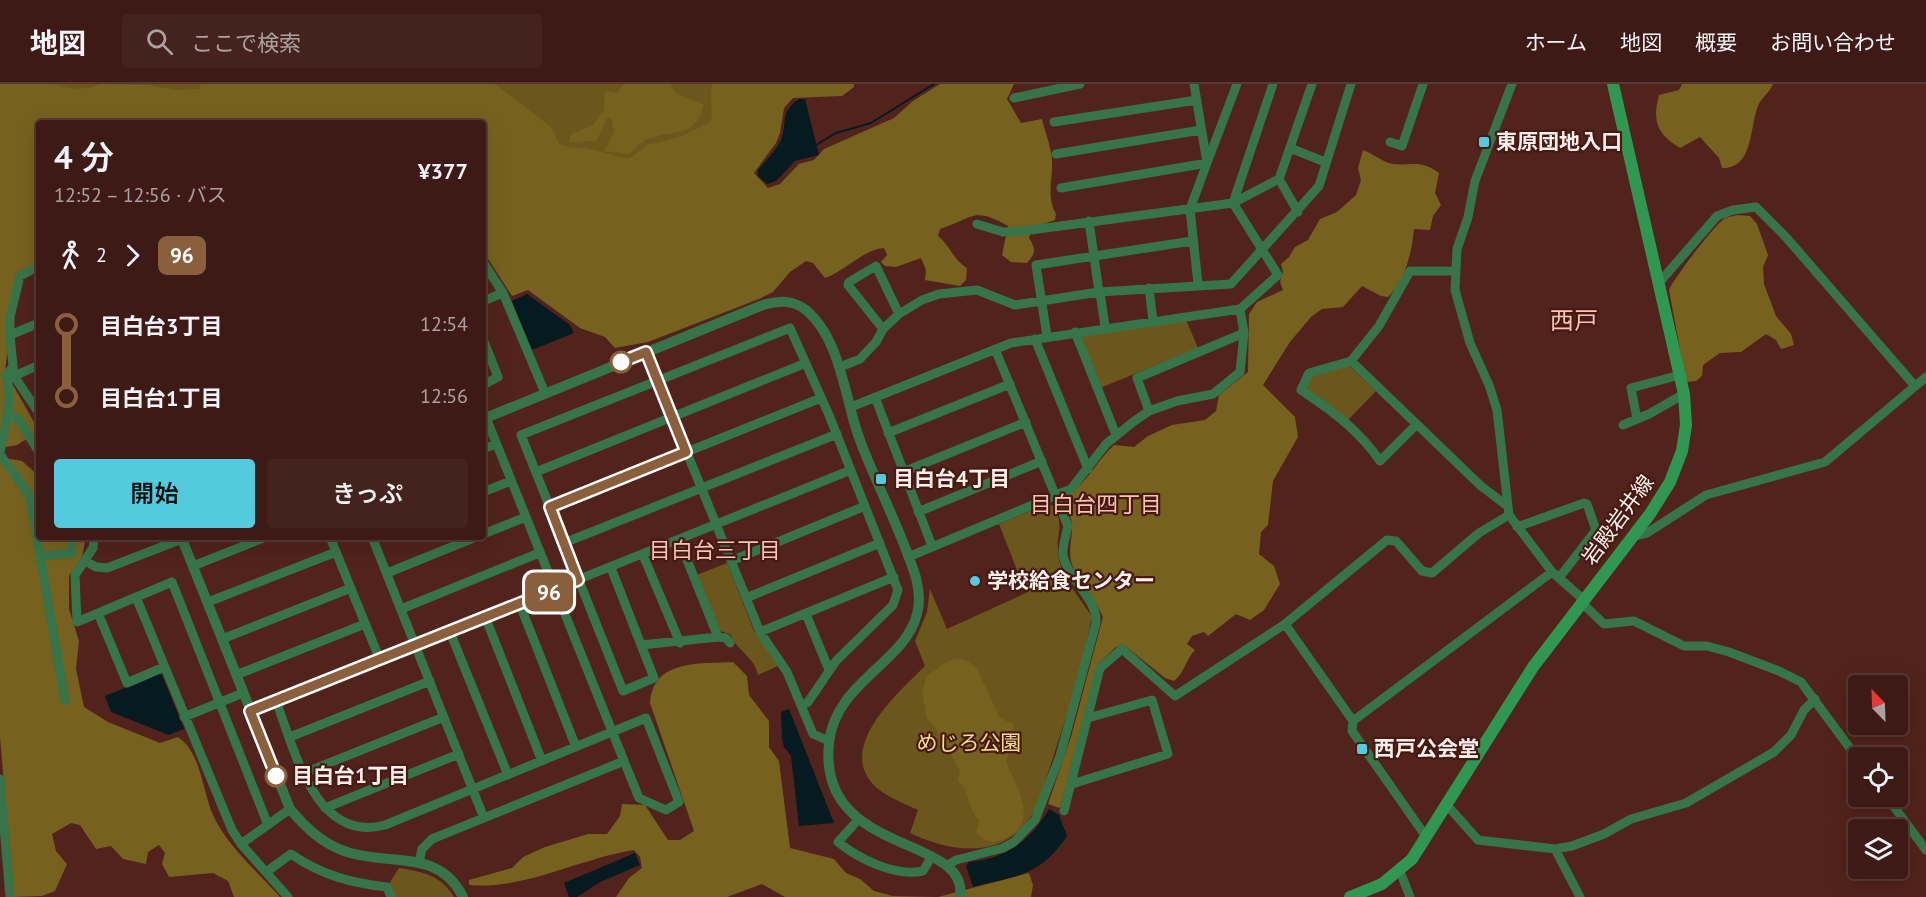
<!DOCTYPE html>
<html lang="ja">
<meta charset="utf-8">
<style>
:root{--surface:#3d1a15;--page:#44231e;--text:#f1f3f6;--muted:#ada1a0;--line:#563834;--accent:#54cade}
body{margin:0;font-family:"PT Sans","Noto Sans JP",sans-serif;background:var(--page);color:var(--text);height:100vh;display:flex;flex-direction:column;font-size:22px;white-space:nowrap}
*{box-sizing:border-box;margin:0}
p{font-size:20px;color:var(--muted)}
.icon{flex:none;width:33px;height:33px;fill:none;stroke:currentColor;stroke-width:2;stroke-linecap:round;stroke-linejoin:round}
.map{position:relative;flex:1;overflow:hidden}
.drawer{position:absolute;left:36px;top:36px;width:450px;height:420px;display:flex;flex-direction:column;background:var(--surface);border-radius:6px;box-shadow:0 6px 24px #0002,0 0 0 2px var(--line)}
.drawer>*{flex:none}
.badge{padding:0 12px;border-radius:9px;font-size:21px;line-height:39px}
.needle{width:39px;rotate:337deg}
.tools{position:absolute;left:1848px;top:591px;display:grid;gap:12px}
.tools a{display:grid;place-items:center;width:60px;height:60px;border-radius:6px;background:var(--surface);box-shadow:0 6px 24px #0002,0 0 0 2px var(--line);font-size:30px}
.map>.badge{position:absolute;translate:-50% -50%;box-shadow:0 0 0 3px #fff}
.legs{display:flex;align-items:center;gap:9px;height:66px;padding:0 18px;font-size:20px}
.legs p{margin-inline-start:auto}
.overview{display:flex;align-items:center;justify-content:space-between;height:102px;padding:0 18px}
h1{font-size:33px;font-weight:600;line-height:45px}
.action{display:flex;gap:12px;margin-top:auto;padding:12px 18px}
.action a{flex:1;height:69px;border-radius:6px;background:var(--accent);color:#111;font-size:24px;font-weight:600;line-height:69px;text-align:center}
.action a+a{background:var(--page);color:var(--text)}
ul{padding:0 18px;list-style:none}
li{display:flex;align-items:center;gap:21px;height:72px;font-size:22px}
li i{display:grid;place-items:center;width:9px;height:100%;margin:0 8px;background:currentColor}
li i::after{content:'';width:15px;height:15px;margin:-8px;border:4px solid;border-radius:50%;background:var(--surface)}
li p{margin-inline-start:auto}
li:first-child i{background:linear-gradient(#0000 50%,currentColor 0)}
li:last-child i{background:linear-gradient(currentColor 50%,#0000 0)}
header{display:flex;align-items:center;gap:36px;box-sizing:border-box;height:84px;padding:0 30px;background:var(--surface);border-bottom:2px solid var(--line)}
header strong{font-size:28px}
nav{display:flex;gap:33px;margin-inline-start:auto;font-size:21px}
.search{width:420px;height:54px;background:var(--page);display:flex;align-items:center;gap:15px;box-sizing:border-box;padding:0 21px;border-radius:6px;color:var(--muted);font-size:22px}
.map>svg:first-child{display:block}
.green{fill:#6b571c}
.forest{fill:#76611f}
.water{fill:#051b1f}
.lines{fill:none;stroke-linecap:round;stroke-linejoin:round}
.stream{stroke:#051b1f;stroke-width:2}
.minor{stroke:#387449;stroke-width:9}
.tertiary{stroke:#387449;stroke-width:10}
.secondary{stroke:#2f9752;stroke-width:12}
.line-1-casing{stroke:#fff;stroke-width:14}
.line-1{stroke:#8b5e3c;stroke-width:9}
.poi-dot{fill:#54cade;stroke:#461912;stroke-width:2}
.stop-1-dot{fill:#fff;stroke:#8b5e3c;stroke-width:3}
.labels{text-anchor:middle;stroke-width:4.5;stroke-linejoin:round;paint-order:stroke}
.poi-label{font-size:21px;font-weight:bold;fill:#fcefec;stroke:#461912;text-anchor:start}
.street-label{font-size:21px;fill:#fcefec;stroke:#461912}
.park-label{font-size:21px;fill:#f8dc8b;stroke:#461912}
.stop-label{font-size:21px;font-weight:bold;fill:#fcefec;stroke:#461912;text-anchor:start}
.neighbourhood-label{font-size:22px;fill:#fdc2b6;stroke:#461912}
.quarter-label{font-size:24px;fill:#fdc2b6;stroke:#461912}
</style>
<header>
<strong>地図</strong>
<div class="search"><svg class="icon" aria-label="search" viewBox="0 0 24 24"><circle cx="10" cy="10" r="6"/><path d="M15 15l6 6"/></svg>ここで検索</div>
<nav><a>ホーム</a><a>地図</a><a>概要</a><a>お問い合わせ</a></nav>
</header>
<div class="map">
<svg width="1926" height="813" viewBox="0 0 1926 813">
<rect width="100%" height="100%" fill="#51231c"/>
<path class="green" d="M32,0H742L732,27L614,113L459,11L81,32Z
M1186,236L1198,264L1100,304L1080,249Z
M1347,280L1376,307L1348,336L1303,306L1311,291Z
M1047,420L1055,422C1064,445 1056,449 1058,469C1060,492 1081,515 1092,533L1078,596L1040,714C1017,775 961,773 910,749L918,726C905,720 889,714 877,704C833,665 898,609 925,582L915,557L927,528L930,505L947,545L1026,509L999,440Z
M727,479L754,547L780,581L758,591C754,572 737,567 730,550L720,547L697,491Z
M399,784C423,788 441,791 454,813H394L389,800Z"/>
<path class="forest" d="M0,0C13,0 42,0 54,0C66,4 85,8 100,0L148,1L176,6L199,5L201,0H495L551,43L559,60L572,64H585L629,75L647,61L680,53L711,38C713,25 709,13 712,0H854V3L842,12L793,14L784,24L780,49L776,59L754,89L768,104L780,100L799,80L814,76L824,65L894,34L913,17L940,0H1014L1007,15L1021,39L1042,35C1045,49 1052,64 1052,78C1053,96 1046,112 1056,130L1055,136L1032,144L1029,154C1036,165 1036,169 1027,179L1011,178L1002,171L1008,142C973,122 974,134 940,145L938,152C950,161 953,176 967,184L966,196L960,202L925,196L926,186L921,174L896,183L885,182L881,178L887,171L884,164C864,165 845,187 825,194L813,179L806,177L790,188L773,208L759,215L648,258L615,264L605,253L580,244L528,206L512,212L483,167V39H39V179L17,189L5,287L39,347L17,361L0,364Z
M624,0H670L676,9L704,21C695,57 668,44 644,57C639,60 634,66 629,70L605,67L614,47L612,36L608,33L596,57L569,58L571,50L592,42L599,33L604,26L605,7L616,9Z
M1682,0H1773C1770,8 1763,12 1759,20C1749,40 1755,85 1722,84L1719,74L1700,53L1680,64C1657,50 1652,37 1659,11L1679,6Z
M1363,66C1374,70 1382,78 1393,80C1413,82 1420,75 1439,89L1435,109L1441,121L1433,132L1430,146L1414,145C1412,168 1405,197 1388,213L1381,212L1362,202L1343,223L1322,225L1311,233L1290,258L1263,301L1295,333L1298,353L1273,397L1268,441L1261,448L1259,470L1274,482L1280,500L1264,526L1250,536L1236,530L1208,552L1204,548L1192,552L1187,560L1195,566C1186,575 1185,588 1174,597L1165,594L1124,561L1116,563L1099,579L1060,724L1048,720L1071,653L1103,533C1095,513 1077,499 1071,477C1068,464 1073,452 1072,440C1071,430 1063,423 1065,414C1087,399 1096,378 1114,361L1134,363L1148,352L1172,341L1205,336L1216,327L1219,311L1248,288L1249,230L1257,218L1283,206L1280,198L1283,188L1281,180L1289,173L1295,163L1308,156L1320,135L1337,128L1356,111L1361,96L1358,84Z
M1737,131L1750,132L1757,140L1768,171L1763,183L1764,200L1776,232L1791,250L1794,261L1781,265L1776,256L1766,250L1741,268L1720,269L1703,281L1702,292L1696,297L1686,298L1669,206C1674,194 1713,143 1724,135C1727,133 1733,132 1737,131Z
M11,375L22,377L39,392V453H86L82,473L69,492V525L79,557L76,585L84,623L108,638L160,659L178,653C201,668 202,706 213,731C227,762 258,788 280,813H234L228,797L213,789L169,793L162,780L165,769L159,761L148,768L146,780L123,775L111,762L96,765L80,741L71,739L52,750L56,767L67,780L55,807L42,812L14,813L0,653V377Z
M957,574L969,578L977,585L1000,634L1013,640L1014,653L1006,677C1016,704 1043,741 1001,756C990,760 983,756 976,748L979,736C967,725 970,705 958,697L960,687L950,668L949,661L942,660L936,644L927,635L922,607L927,592L946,578Z
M733,578L747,592L749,611L769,637V663L779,677L790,764L834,775L846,789L860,795L874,807L893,812L937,813H785L762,800L727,813H616L629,794L642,784L640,773L634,766C581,774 525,806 469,801V796L512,784L523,773L545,763L588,750H607L620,732L622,720L645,721L668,756H680L694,747L650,619C653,575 700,580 733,578Z
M1029,789L1033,801L1031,813H938Z"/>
<path class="water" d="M799,15H805L819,71L795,77L776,97L767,100L758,92V86C765,77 776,67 781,56C788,37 779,29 799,15Z
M527,210L570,241L574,249L532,266L512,217Z
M159,590L162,591L184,645L169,651L111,628L105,612Z
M789,625L834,739L799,742L791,672L784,663L782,655L781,628Z
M1049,725L1059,731L1067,752C1039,793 1018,791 973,803L966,782L969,778C1006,775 1031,756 1049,725Z
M635,769L640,781L600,798L577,813H569L564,799Z"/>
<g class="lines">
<path class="stream" d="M816,61L836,49L871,39L934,0"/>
<path class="minor" d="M1194,0L1207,79L1190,125L1198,200
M1512,0L1475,97L1468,133L1457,165L1455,206L1470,259L1489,301L1497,326L1509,431L1552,488L1584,516
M1014,14L1080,0
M1054,38L1197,16
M1390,58L1402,62L1423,0
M1290,64L1325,78
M1056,70L1201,46
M1279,95L1298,128
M1061,104L1207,79L1237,0
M1089,137L1099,208
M977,140L1003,148L1023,147L1233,119L1273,0
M483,178L503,209L545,309
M1455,187H1410L1379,242L1351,277L1481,402L1506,421
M1658,200L1717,132L1733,126L1756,123L1785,152L1915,302
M1149,204L1153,237
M1100,208L1105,243
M39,211V215
M483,217L503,209
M1240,225L1278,191L1233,119L1279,95L1312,0
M39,239L10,251L14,292L39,329
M883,245L848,201L849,198L876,182L899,230
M1075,248L1116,351
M10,251V233L20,192L39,182
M1047,252L1036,181L1192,157
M483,255L498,293L483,301
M1035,255L1088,385
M646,268L760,548L787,588L813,650L829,657
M1351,277L1309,289L1301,306C1332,327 1359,346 1380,377L1416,341
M840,283L860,275L876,258L883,245L899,230L922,216L939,210L977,206L1015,221L1099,208L1231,200L1319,102L1351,0
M14,292L39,281
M875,313L932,462
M851,323L1011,259L1240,225L1244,249L1240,288L1213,310L1177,317L1149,327L1133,338L1106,360L1071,405L908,473
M1149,327L1137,294L1244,249
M7,329L19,336L39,368
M1637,335L1631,304L1680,291
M1623,341L1649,330L1684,310
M888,349L1010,300
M483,365L496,360
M0,369C4,345 14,315 6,291L12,284
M0,370L30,413L65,617
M536,388L806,279
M903,388L1026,338
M483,408L511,397
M550,423L821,314
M918,428L1042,377
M1517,443L1584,419L1587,420L1596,446L1559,494
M483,450L526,433
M94,453L93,464L75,491L77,538L172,498L268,741
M330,453L380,576
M372,453L484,734
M1632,453L1647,449L1706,411L1825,378L1926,293
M679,456L718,553
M564,459L837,350
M643,471L680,559
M42,472L72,469L71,453
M85,477L96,483L107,484L182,455V453
M731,477L865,422
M193,482L266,453
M611,484L654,594L623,607L521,351L790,244L829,331L898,506L893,521L836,577L808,618L801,622
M387,489L476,453
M136,513L232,746L241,760L288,813
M746,514L880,459
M208,518L336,468
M1582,519L1604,540L1634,537L1684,562H1707L1729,568L1779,587L1801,598L1858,675
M520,521L576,663
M401,525L539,469
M98,529L127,599L164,583
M806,530L829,586
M486,535L542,677
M1285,540L1353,637L1352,647L1427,754
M450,548L508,691
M760,548L894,493
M222,555L351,504
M641,561L718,553L726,554L730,559
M236,591L365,540
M276,617C294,664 315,760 385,741L646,634L679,718L666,726L639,714L624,677
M251,627L851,386
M184,633L243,609
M1353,637L1552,488
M290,653L430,597
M304,689L444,633
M0,695L10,813
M1072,700L1168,670L1152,616L1088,634
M1886,712L1926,766
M1446,720L1478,756L1555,765L1572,762L1604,750L1631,735L1686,719L1774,668L1791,651L1804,626L1815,615
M325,724L459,670
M1064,727L1100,584L1122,565L1175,612L1285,540L1387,456L1396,457L1422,487L1432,489L1479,449L1509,431
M858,736L838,758C859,775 895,793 923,787L932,772
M241,760L290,725
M1555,765L1580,813
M419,778L422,765L432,755L624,677L483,326
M948,781L956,776L1003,764L1014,758L1035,736L1060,672L1096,539C1098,515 1068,496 1063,471C1062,463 1066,451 1068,442L995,265
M1400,787L1410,813
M266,788L291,770C321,791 351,799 387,803L391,813"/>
<path class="tertiary" d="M483,335L763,221C779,217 792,215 806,226C842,256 845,319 861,359C878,404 902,448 916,494C919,505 920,519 917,530C905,579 835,598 829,659C817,773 970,750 960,813
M187,453L182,455L290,725C306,744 322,759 344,767C388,783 438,763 463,813"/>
<path class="secondary" d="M1350,813L1382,800L1412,775L1533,583L1650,430L1670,398L1682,367L1686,341L1684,310L1613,0"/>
</g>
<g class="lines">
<g class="line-1-casing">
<path id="line-1" d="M276,692L250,627L578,496L550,423L686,368L646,268L621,278"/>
</g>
<use href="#line-1" class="line-1"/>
</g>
<g class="poi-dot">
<rect x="1478" y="52" width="12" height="12" rx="3"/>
<rect x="875" y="389" width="12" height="12" rx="3"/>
<circle cx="975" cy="497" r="6"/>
<rect x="1356" y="659" width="12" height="12" rx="3"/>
</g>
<g class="stop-1-dot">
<circle cx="621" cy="278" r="10"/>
<circle cx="276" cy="692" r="10"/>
</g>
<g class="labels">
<g class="poi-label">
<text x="1496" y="65">東原団地入口</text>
<text x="893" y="402">目白台4丁目</text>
<text x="987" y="504">学校給食センター</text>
<text x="1374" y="672">西戸公会堂</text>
</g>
<g class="street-label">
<text transform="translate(1618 436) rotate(-54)" y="7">岩殿岩井線</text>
</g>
<g class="park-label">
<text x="969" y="666">めじろ公園</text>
</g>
<g class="stop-label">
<text x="292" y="699">目白台1丁目</text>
</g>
<g class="neighbourhood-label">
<text x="1096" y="428">目白台四丁目</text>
<text x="715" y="474">目白台三丁目</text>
</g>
<g class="quarter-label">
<text x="1574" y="245">西戸</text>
</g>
</g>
</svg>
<div class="tools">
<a><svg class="needle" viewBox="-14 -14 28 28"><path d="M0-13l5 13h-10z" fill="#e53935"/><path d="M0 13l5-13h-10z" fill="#ada1a0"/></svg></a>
<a><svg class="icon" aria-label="locate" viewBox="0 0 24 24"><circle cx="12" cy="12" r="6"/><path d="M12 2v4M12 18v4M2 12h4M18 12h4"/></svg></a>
<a><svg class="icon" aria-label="layers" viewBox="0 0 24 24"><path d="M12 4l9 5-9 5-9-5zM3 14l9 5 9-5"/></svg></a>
</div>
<b class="badge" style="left:549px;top:508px;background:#8b5e3c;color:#fff">96</b>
<section class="drawer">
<div class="overview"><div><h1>4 分</h1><p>12:52 – 12:56 · バス</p></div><b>¥377</b></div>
<div class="legs"><svg class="icon" aria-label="walk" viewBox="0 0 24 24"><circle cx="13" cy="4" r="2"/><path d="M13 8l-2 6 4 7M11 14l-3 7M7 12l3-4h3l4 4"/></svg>2<svg class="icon" aria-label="forward" viewBox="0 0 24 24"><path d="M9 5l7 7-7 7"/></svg><b class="badge" style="background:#8b5e3c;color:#fff">96</b></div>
<ul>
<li><i style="color:#8b5e3c"></i><b>目白台3丁目</b><p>12:54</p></li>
<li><i style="color:#8b5e3c"></i><b>目白台1丁目</b><p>12:56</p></li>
</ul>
<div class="action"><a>開始</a><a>きっぷ</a></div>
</section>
</div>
